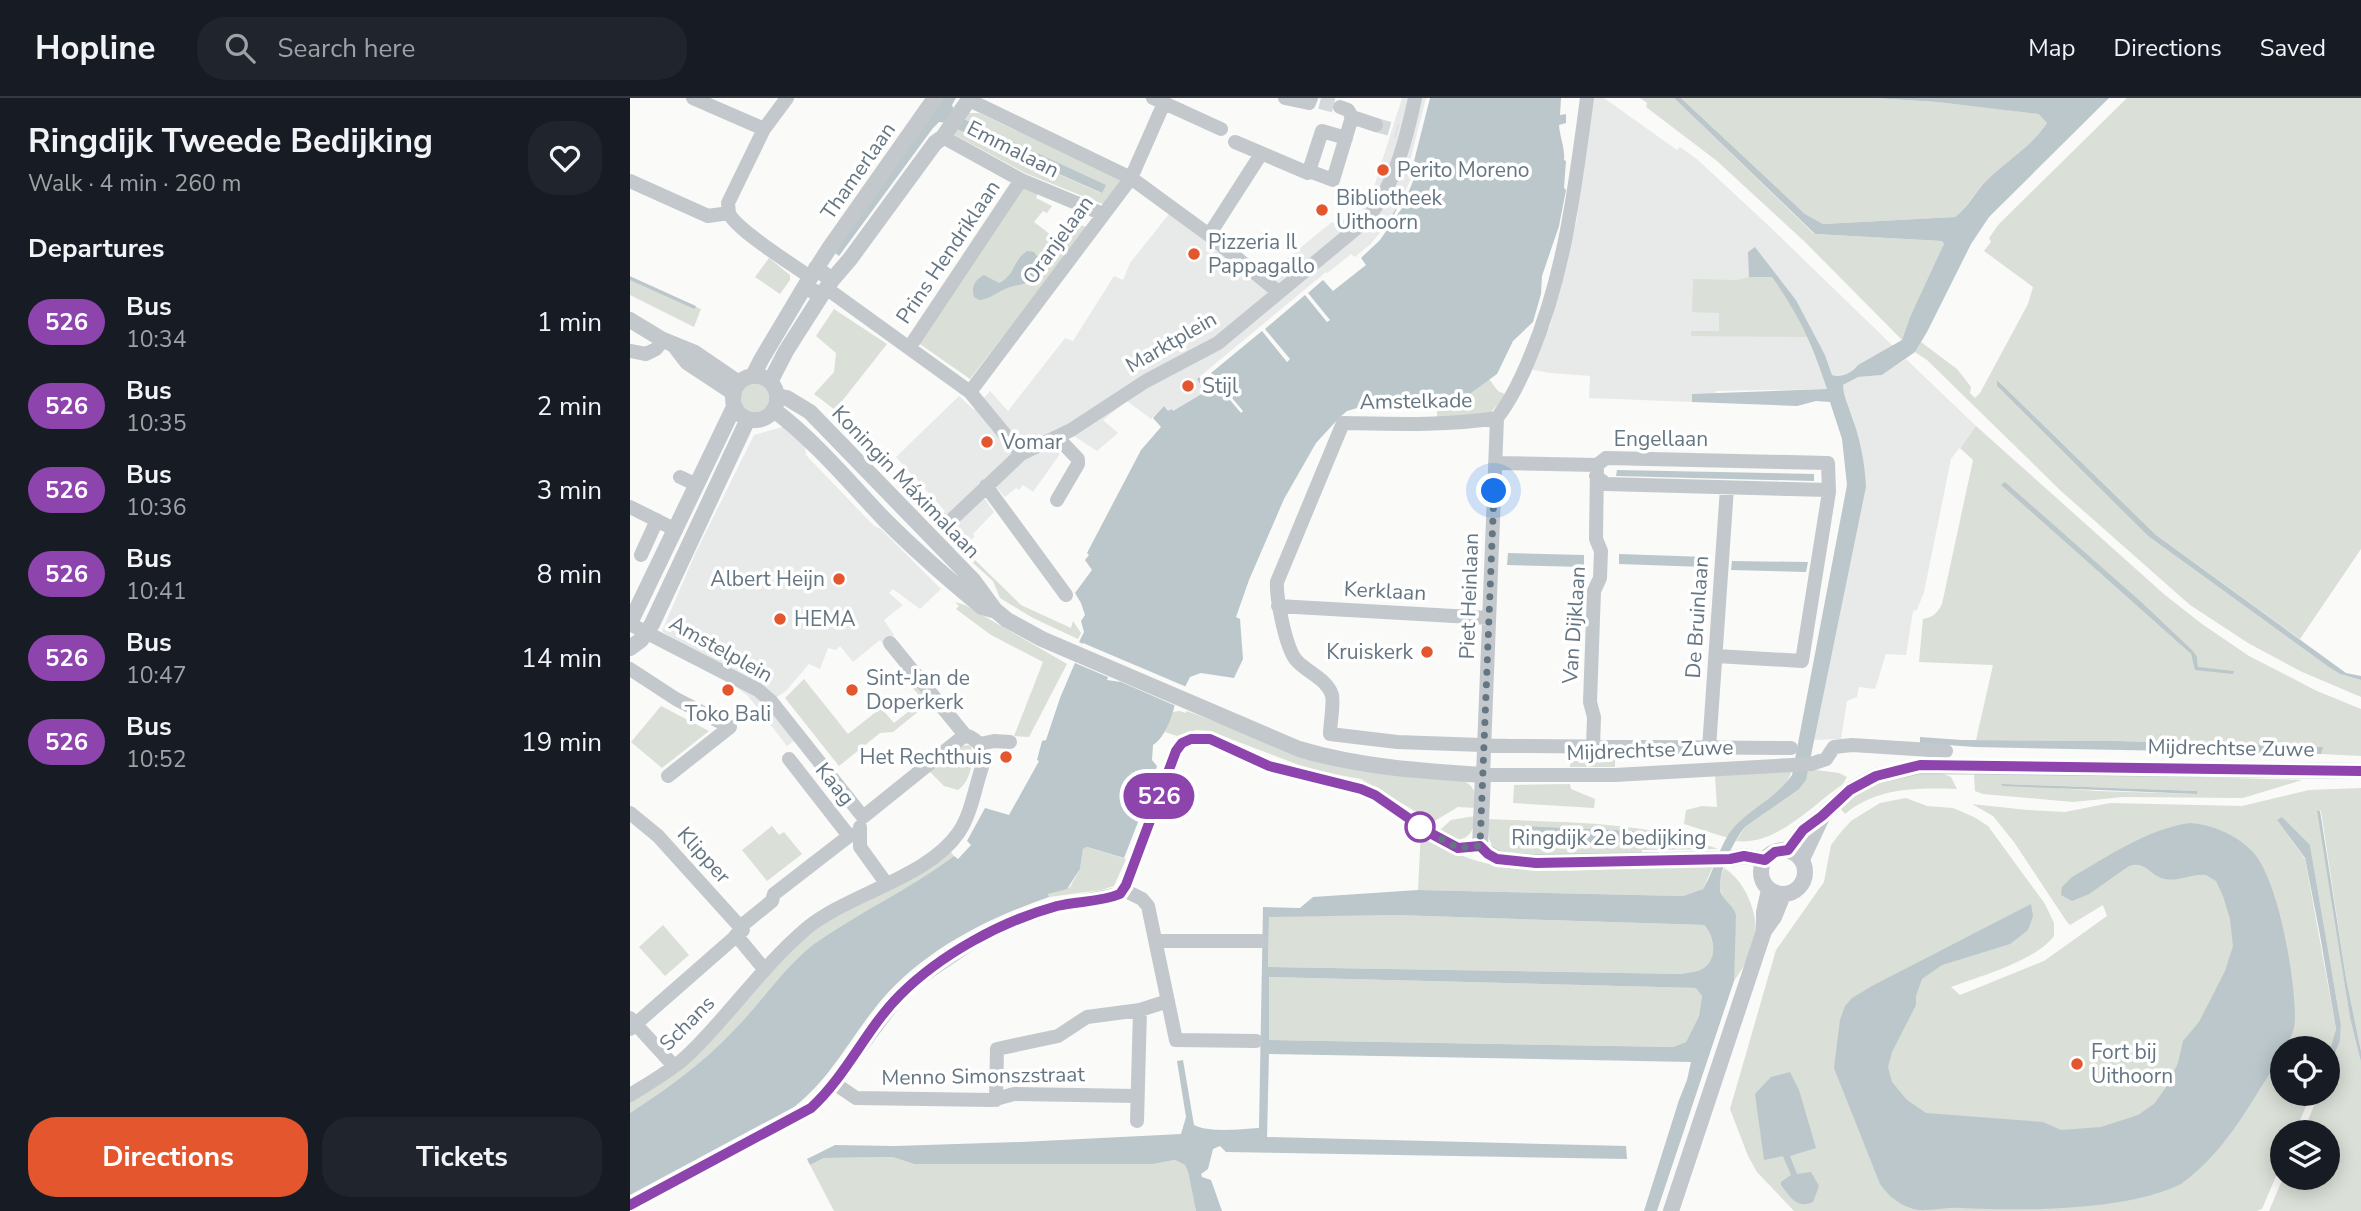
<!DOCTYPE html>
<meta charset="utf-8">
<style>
:root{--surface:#171b24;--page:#20242c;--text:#f1f3f6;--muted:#9ea1a6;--line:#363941;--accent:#e4572e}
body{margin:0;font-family:"Nunito Sans",sans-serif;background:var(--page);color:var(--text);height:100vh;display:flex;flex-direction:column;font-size:26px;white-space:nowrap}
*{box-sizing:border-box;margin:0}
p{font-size:23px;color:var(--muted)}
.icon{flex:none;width:38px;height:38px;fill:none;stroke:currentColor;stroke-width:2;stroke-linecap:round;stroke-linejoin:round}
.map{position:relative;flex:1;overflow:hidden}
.sheet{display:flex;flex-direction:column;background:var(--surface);width:630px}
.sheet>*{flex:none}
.badge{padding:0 14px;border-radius:23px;font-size:24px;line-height:46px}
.controls{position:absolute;left:1640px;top:938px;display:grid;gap:14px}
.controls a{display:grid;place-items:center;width:70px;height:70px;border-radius:50%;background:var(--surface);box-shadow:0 4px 18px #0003;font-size:35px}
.you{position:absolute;width:35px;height:35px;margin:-18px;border:5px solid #fff;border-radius:50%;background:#1a73e8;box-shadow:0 0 0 10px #1a73e833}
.map>.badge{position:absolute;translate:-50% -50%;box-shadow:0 0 0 4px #fff}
h2{padding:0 28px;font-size:26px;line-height:63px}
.round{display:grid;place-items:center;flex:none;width:74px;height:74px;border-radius:28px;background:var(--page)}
.headline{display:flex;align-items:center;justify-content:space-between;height:119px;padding:0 28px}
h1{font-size:33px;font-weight:700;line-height:52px}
.action{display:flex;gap:14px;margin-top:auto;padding:14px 28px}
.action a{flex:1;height:80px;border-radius:28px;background:var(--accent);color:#fff;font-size:28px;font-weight:700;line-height:80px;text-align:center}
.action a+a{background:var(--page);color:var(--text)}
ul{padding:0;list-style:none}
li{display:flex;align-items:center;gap:21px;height:84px;padding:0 28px}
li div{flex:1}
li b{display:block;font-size:26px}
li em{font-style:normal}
li .badge{min-width:77px;font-weight:700;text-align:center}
header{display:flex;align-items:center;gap:42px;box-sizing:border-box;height:98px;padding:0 35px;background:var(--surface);border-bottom:2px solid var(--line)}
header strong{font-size:33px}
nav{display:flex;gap:38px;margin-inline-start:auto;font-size:24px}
.search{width:490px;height:63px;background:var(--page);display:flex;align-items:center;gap:18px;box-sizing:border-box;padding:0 24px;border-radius:28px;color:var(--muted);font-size:26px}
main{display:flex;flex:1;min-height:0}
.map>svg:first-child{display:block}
.built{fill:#e8e9e9}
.green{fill:#dadfd7;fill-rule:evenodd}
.water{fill:#bbc7cb;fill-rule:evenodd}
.pier{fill:#fafaf8}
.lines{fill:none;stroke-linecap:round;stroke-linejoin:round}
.stream{stroke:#bbc7cb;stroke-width:3.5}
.minor-tunnel{stroke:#d5d9db;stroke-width:14;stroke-dasharray:14 7;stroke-linecap:butt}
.minor{stroke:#c3c8cc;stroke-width:14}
.tertiary{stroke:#c3c8cc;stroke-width:16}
.line-casing{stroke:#fff;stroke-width:16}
.line{stroke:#8e44ad;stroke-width:10}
.walk{stroke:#657683;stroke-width:7;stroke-dasharray:0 12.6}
.poi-dot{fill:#e4572e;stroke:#fff;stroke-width:2.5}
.stop-dot{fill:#fff;stroke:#8e44ad;stroke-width:3.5}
.labels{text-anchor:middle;stroke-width:7;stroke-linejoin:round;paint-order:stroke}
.street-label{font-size:21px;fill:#657683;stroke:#fff}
.poi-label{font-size:21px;fill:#657683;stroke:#fff;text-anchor:start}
</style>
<header>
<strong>Hopline</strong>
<div class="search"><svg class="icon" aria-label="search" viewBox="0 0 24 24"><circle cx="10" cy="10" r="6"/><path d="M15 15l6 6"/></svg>Search here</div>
<nav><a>Map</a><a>Directions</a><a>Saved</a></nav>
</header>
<main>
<section class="sheet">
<div class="headline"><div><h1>Ringdijk Tweede Bedijking</h1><p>Walk · 4 min · 260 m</p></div><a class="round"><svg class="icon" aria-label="heart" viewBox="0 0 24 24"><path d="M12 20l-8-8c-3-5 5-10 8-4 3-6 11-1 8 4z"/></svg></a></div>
<h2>Departures</h2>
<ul>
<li><span class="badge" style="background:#8e44ad;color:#fff">526</span><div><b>Bus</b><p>10:34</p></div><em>1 min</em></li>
<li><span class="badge" style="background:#8e44ad;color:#fff">526</span><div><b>Bus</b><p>10:35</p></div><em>2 min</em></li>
<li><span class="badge" style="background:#8e44ad;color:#fff">526</span><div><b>Bus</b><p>10:36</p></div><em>3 min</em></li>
<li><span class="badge" style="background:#8e44ad;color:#fff">526</span><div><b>Bus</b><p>10:41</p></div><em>8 min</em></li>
<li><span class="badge" style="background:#8e44ad;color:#fff">526</span><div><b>Bus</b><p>10:47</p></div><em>14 min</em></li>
<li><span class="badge" style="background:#8e44ad;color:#fff">526</span><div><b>Bus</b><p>10:52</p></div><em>19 min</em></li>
</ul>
<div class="action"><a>Directions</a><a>Tickets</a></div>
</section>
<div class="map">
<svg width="1731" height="1113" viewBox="0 0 1731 1113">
<rect width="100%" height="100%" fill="#fafaf8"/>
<path class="built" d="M772,0H798L787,69L764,118L741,147L725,161L721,156L661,205L571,286L576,294L543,313H538L534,308L521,321L497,303L473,322L488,335L467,353L444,338L423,350L430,356L403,394L393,387L389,392L386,390L375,399L366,389L354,400L364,414L343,436L345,438L335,448L306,422L315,413L266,359L329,298L344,312L360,293L378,313L435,240L443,243L484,178L493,182L500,165L543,111L624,174L632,163L644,171L702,124L707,127L721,116L727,119L740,101Z
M960,0H974L1047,52L1050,49L1068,62L1139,128L1264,249L1228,267L1224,273L1209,279L1202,277L1195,257L1166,202L1125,149L1183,246L1198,291L1086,293L1085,296H1062V304L959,300L960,278L920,275L898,271L920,228L947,121Z
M1276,261L1346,328L1321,361L1294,494L1287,512L1283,513L1276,557L1256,556L1245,591L1229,589L1227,599L1217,603L1211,641L1184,642L1236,389L1223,320L1213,294V287L1228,279L1252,277Z
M159,327L174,341L176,357L244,428L251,431L311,491L290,511L263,491L259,495L273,507L254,522L264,537L253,546L250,542L223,564L210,548L206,552L198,550L190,571L179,566L156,593L141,603L169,639L157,648L118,598L32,533L65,456L124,337Z"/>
<path class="green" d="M1010,0H1044L1184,136L1312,143L1314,146L1312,152L1280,219L1272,242L1175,144L1087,63L1016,9L1017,5Z
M1051,0H1244L1307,4L1410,16L1417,25C1401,49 1377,62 1357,82C1345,94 1339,107 1325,119L1193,126L1175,116Z
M1497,0H1731V451L1670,541L1526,437L1367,282V288L1518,438L1700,570L1710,576L1731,582V599L1670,573L1618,545L1560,507L1431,393L1297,262L1285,254L1291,244L1327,271L1341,289L1340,295L1345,300L1350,295L1398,206L1403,189L1354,153L1361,144L1359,140L1369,126Z
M338,15H349L492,83L475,107L395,75L323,36L327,31L471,95L475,87L334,21Z
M394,88L408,94L406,100L422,108L417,115L413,113L404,124L433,146L449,127L457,129L340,281L287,244Z
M139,160L160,177V182L150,196L125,179Z
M1119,179H1142L1158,201L1178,239L1061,238V233H1089V215L1062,214L1063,181L1107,182Z
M0,180L71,211L64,229L0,197Z
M204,211L257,246L205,312L184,296L204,274L206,255L186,238Z
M859,281L868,293L877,297L861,314L807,324V298L841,295Z
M111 300a14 14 0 1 1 28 0a14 14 0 1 1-28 0Z
M1346,328L1535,497L1572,526L1619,558L1687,593L1731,611V658L1691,656L1692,649L1487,643L1346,642L1363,567L1289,564L1293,521C1303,519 1307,516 1312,506L1343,362L1330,350ZM1371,387L1567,559L1568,570L1604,573L1566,572L1561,556Z
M345,462L391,507L441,530L443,523L451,535L448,541L403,520L370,500L363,483L343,465Z
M325,504L335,507L437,566L399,639L384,638L413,564L361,537L326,511L329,508Z
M174,581L218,636L251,610L264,625L293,602L281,588L284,585L300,604L263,634L250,635L209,668L155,600Z
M31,608L79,633L32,670L1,644Z
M550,613L555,615L557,613L675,658L827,680C843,686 847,693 846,710L828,709L803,724L731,681L682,672L580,633L566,632L547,638L535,634L542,614Z
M337,647L341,648C344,662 341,683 328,692L314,688L298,672L328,649Z
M940,654L985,655V669H940Z
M1163,671L1155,688L1103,731L1098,740L1054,726L1056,712L1072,708L1087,709L1085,677Z
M1178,671L1209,675L1217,679L1213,686C1182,707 1147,748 1106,743L1115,729L1135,715Z
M1348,673L1672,682L1613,700L1493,699L1443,704L1353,696L1345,693L1344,678ZM1372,686L1567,693V696L1467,693Z
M1309,674L1321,679L1327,691C1286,690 1248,689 1215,716L1210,710C1244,681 1267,678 1309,674Z
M940,686L941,691L965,701L964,710L883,705L884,687Z
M1731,690V953L1716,880L1691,713L1688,712L1720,920L1731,964V1113H1639L1653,1080H1698V1034H1673L1689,996H1698C1698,968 1710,953 1711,927L1680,747L1647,722L1675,761L1706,931L1698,959V950H1652V996H1681L1665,1034H1652V1064L1632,1111L1627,1113H1164L1127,1074L1118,1058L1100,1011L1146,852L1194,784L1201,747L1211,734L1221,723L1250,705L1276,700L1297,708L1323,710L1344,719L1358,728L1415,806L1424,825V838C1405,863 1351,878 1321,889L1330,897L1414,863L1477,818L1473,807L1440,827L1437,824L1384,744L1363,718L1342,706L1397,712L1435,714L1480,705L1612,708L1679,692Z
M845,718C844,731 841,740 827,742L810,732L821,722Z
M857,721C936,725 1014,722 1088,751L1012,752L1011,757L905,759L865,754L859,741Z
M142,728L149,737L154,734L172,756L137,783L112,752Z
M791,732C801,739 811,748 822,753C893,789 1006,764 1084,766L1073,791L1053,798L788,792Z
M456,749L496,761L484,788L471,792L419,799L418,796L440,789L450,771L453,751Z
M321,754L324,758C280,791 229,814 184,846C155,868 130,906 104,932C73,965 38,990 0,1015V1001L165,848L189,829L206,817Z
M1094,770C1113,781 1126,810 1126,833C1125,851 1114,869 1104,883L1094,801L1088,786Z
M764,817L1074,827C1084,837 1088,860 1075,869C1069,874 1059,874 1052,876L638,869L639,818Z
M33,827L59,857L35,878L9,849Z
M639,879L1067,890L1072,898L1069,918L1056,944L1043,949L638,942Z
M264,1059L284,1066H523L545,1062L555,1067L558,1074L566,1113H204L180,1067L194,1060Z"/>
<path class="water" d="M313,0H326L322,7L325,13L317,25L309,24L303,30L209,158L201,152Z
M797,0H931L930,17L936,16V25L929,27C930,40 935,49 934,62L936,63L934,90L936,92L929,128L912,178L911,196L903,224L883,243L867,276L841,295L748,304L717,313L710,319L686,345L654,401L619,482L606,519L610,521L613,561L604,580L571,575L560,579L555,589L551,587C544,606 540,636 523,647L522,662L527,668L519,696L494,760L457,749L453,751L450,771L437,791L418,796L419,799C355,821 288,855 245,910C218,944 199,982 164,1009L0,1097V1015C38,990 73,965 104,932C130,906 155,868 184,846C229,814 280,791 324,758L328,761L341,747L337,743L355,710L379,717L409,663L407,662L412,643L416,642L430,600L453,546L449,544L454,534L451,523L455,517L451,505L445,495L462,472L455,462L459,457L457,455L511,352L531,329L523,320L534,308L538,313L542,311L543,313L575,294L567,281L694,177L704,187L729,166L725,160C756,133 770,107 786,70L779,66Z
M1044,0H1051L1175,116L1193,126L1325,119C1340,107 1345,94 1357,82C1377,62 1401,49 1417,25L1409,16L1307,4L1244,0H1479L1359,119L1341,146L1297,234L1285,254L1252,277L1228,279L1213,287C1213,298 1219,308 1222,319C1230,341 1235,365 1236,389L1176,682L1169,691L1115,729C1104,742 1085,779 1091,795C1095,804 1103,807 1106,817L1104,883L1027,1113H1014L1049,1002L1057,982L1061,964L639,956L637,1039L996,1048L997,1061L596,1054L590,1048L583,1051L578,1071L571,1076L572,1079L581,1082L592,1113H566L558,1074L555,1067L545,1062L523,1066H284L263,1059L194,1060L180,1067L177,1061L205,1047L265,1048L391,1044L551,1036L556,1019L547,963L553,962L564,1027C578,1035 612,1031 629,1030L633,809L670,810L683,799L788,792L1053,798L1073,791C1085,772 1089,746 1105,728C1123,709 1147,699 1162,677L1217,387L1212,341L1200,304L1186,303L1167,308L1062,304V296L1197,291C1183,247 1169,217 1142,179H1119L1118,154L1125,149L1166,202L1195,257L1202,277C1212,280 1222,275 1228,267L1272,242L1280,219L1314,146L1312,143L1185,136ZM764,817L1074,827C1084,837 1088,859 1075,869C1069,874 1059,874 1052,876L638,869L639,819ZM639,879L1066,890L1072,898L1069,918L1056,944L1043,949L639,942Z
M334,21L476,87L472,95L327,31Z
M397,153L404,154L413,167C410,189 386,184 371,193C363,197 359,201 349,202L344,199C341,188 345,182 354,177L369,185C385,178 383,162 397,153Z
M1367,282L1526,437L1716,575L1731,578V582L1710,576L1700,570L1518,438L1367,288Z
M987,372L1184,376V383L986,378Z
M1375,384L1509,502L1562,552L1567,559L1568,569L1604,573L1603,576L1565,572L1561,556L1371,387Z
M878,455L954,457V469L877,467Z
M989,456L1076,459L1075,469L989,466Z
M1102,463L1178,464L1176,474L1101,472Z
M1290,639L1332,642L1487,643L1693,649L1691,656L1345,649L1290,645Z
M1371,686L1567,693V696L1373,688Z
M1687,712L1690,713L1716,880L1731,953V964L1720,920Z
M1652,719L1680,747L1711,927L1710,942L1698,976V959L1706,931L1690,837L1675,760L1647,722Z
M1560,725C1583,727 1605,736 1622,753C1649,781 1665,881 1665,920C1665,931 1661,940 1655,950H1652V956C1621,1003 1598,1052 1551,1086C1496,1113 1395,1113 1331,1110C1317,1109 1302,1113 1288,1112C1272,1109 1259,1099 1250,1086L1204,970L1210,922L1215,908L1222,900L1242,888L1401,806L1403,818L1398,832L1380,846L1312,867L1292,881L1286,898V907L1262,954L1258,969L1262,984L1277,1002L1296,1015L1413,1024L1431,1032L1471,1029L1508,1017L1524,1006L1537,988L1548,965L1553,943L1569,924L1595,873L1603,848L1600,821L1593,798L1586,783L1576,777C1563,775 1548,784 1535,781C1520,778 1516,762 1499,768L1459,796L1442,803L1431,797L1432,789L1442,779C1479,758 1517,731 1560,725Z
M889,728L1004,733L1001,740L991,744L889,746L882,740V732Z
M1160,974L1169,992L1186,1050L1160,1058L1167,1076L1181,1074L1189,1088L1183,1104C1167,1111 1161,1100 1151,1087V1084L1161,1077L1153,1058L1134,1062L1125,996L1141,979Z"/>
<path class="pier" d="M796,0H800L784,63L790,66L772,110L750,142L731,160L736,167L703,193L693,182L678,195L700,222L697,224L675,197L635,231L660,261L657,264L632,233L581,275L613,313L611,315L579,277L572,282L569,279L696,174L704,183L725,165L721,161L722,157L725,159L740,146L763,119L786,70L779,66Z
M453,545L559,590L553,592L546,608L491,584L477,582L478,579L445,565Z"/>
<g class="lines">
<path class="stream" d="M0,180L64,209"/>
<path class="minor-tunnel" d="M690,4L710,9
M746,27L767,33"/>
<path class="minor" d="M63,0L134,31
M523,0L591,31
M655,0L679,5L681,0
M957,0C945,89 935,176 900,259C891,281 881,302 867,320C815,328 765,326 713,325L647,484C646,500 656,552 667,563C677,574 697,581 702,597C704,605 700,627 700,636L767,644L880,648L1161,650
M339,2L501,80L579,137L648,194
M710,9L718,12L722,19L746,27
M313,39L391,82L473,116
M605,44L678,75L679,73L703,82L722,19
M679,73L692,33L716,40
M0,83L78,118L99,115
M99,115L98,105L134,31L157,0
M99,115C105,131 163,167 180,179
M579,137L631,56
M196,190L340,294L391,356
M279,250L391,82
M0,253L16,256L26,251L33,242
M340,294L501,80L534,5
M867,320L853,677H985L1181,666L1196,661L1204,649L1222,647L1316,653
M865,365L967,367L976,360L1198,365L1199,394L1172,563L1086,558
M966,378L976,386L1199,392
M50,379L67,387
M356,388L436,497
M427,402L448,366V361L427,339
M0,409L46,432
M315,428L391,356L441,332L516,283L588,245L734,124C764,91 776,42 785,0
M11,457L27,422
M648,508L859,520
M0,526L128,592L141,603L233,719
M0,571L46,601L100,629L38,678
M350,646L364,643L380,644
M963,649L964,619L960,604L964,493L970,480L971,453L966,441L967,367
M1079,650L1097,390
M159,661L219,738
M0,715L28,738L113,832L0,931
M233,719L335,637
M230,729V749L256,785
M494,792L512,801L518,808L546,942L626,943
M110,829L142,803L144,796L219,738L229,735
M106,837L135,872
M526,843H631
M0,920L44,968
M204,985L226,1000L362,1002L384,996L507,998
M0,997C19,985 41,973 57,958C99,918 132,868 177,830C220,795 298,780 329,734C341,716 345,690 352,669C357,653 350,642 335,637L260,545
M366,1002L367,951L428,938L457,919L510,912
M507,1023L510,912L538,903
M0,1107L181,1010L198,993L268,899L288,881L356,835L377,826L427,808L490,796L496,787L546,653L552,645L561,641H580L639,668L731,690L745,697L800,735L828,750L850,748"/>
<path class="tertiary" d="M186,170L202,182L191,198L175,188L200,149L305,0
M202,182L220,161L305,45L313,39L340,0
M0,222L33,242L65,255L109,285
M44,247L57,264L104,295
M123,278L131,262L175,188
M103 300a22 22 0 1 1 44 0a22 22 0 1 1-44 0Z
M140,284L156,253L191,198
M147,298L157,300L180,314L343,482L365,512L377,522L412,541L669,651C729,669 791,673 853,677L850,748C865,765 885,763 907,764L1100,761L1114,758L1135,762
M144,312C185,343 219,384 255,422C286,453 318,481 352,509L363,512
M0,525L104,309
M0,550L11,542L22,526L118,321
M1131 774a22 22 0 1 1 44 0a22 22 0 1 1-44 0Z
M1158,752L1173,732L1192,718L1220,692L1246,678L1290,668L1731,673
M1172,761L1191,721
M1134,833L1144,819L1153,797
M1041,1113L1134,833V814L1139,792"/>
</g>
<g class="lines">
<g class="line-casing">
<path id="line" d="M0,1107L181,1010C217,977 236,931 270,897C311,856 372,823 427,808C448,803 471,804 490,796L496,787L546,653L552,645L561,641H580L639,668L731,691L745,697L800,735L828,750L850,748L858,756L867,761L906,765L1100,761L1114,758L1135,762L1145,754L1158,752L1173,732L1192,718L1220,692L1246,678L1290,667L1731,673"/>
</g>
<use href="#line" class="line"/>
<path class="walk" d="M790,729L828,750L850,748L864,393"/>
</g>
<g class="poi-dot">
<circle cx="753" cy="72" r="7"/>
<circle cx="692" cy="112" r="7"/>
<circle cx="564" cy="156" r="7"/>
<circle cx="558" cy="288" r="7"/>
<circle cx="357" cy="344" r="7"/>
<circle cx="209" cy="481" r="7"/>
<circle cx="150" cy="521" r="7"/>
<circle cx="797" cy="554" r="7"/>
<circle cx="98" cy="592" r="7"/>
<circle cx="222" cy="592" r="7"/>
<circle cx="376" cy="659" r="7"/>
<circle cx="1447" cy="966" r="7"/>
</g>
<circle class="stop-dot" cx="790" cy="729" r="14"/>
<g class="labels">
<g class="street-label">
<text transform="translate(383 51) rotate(27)" y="7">Emmalaan</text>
<text transform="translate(228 73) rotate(-55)" y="7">Thamerlaan</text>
<text transform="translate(428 142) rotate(-54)" y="7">Oranjelaan</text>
<text transform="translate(318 154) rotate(-56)" y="7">Prins Hendriklaan</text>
<text transform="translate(541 244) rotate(-30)" y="7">Marktplein</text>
<text transform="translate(786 303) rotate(-1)" y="7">Amstelkade</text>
<text x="1031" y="348">Engellaan</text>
<text transform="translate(276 384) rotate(46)" y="7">Koningin Máximalaan</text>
<text transform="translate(755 493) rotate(3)" y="7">Kerklaan</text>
<text transform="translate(839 498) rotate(-88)" y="7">Piet Heinlaan</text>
<text transform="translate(1067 519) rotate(-86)" y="7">De Bruinlaan</text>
<text transform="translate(944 527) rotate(-86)" y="7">Van Dijklaan</text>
<text transform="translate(91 551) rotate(29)" y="7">Amstelplein</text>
<text transform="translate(1601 650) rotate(1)" y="7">Mijdrechtse Zuwe</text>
<text transform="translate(1020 652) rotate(-2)" y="7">Mijdrechtse Zuwe</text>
<text transform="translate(205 686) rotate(51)" y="7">Kaag</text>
<text x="979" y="747">Ringdijk 2e bedijking</text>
<text transform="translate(74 757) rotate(48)" y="7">Klipper</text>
<text transform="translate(57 925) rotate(-45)" y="7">Schans</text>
<text transform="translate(353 978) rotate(-1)" y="7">Menno Simonszstraat</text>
</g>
<g class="poi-label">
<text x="767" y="79">Perito Moreno</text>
<text x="706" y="107">Bibliotheek<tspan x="706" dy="24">Uithoorn</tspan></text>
<text x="578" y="151">Pizzeria Il<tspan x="578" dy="24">Pappagallo</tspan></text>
<text x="572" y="295">Stijl</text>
<text x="371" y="351">Vomar</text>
<text x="195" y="488" text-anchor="end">Albert Heijn</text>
<text x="164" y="528">HEMA</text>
<text x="783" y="561" text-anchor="end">Kruiskerk</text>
<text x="236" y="587">Sint-Jan de<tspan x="236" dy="24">Doperkerk</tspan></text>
<text x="98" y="623" text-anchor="middle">Toko Bali</text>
<text x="362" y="666" text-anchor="end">Het Rechthuis</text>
<text x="1461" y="961">Fort bij<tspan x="1461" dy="24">Uithoorn</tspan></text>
</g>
</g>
</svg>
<div class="controls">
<a><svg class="icon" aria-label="locate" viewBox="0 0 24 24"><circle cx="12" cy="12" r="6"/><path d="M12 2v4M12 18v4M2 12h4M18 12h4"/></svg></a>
<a><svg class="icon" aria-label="layers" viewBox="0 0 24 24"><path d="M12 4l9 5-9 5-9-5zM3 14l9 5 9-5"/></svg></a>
</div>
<div class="you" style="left:864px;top:393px"></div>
<b class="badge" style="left:529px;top:698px;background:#8e44ad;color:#fff">526</b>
</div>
</main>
